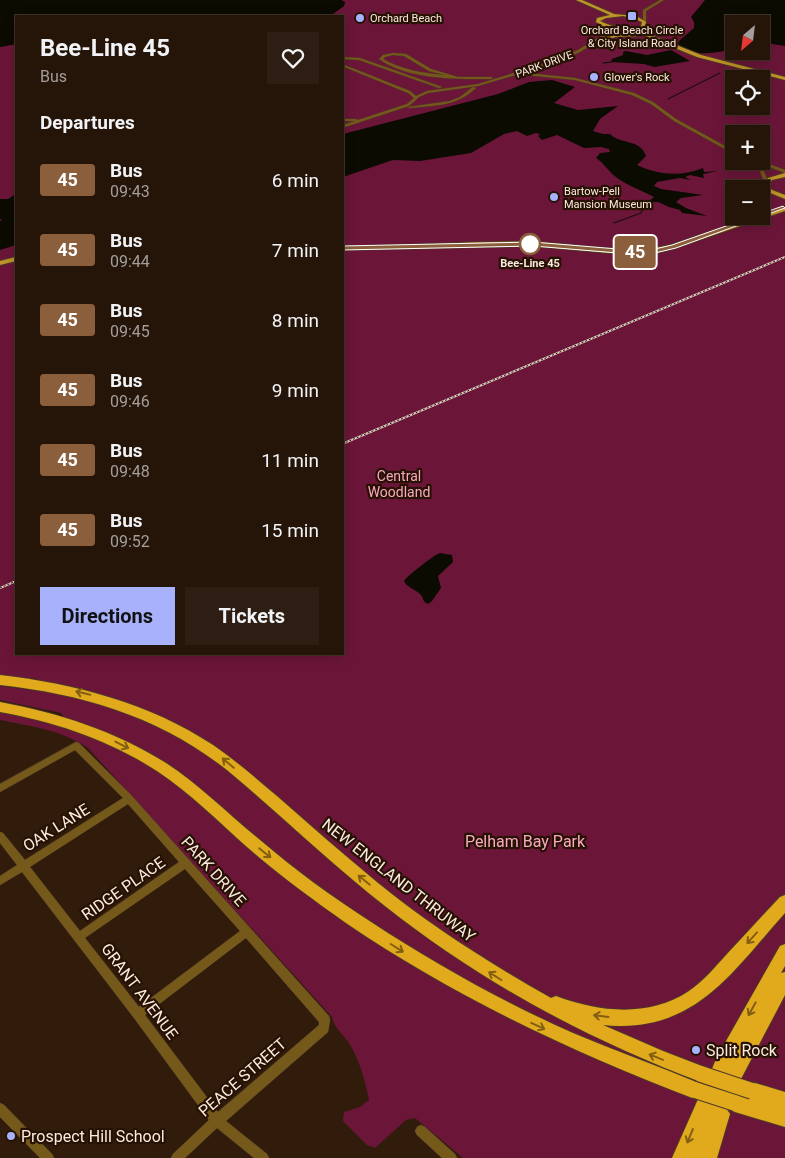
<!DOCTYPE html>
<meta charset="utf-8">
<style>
:root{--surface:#251408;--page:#2d1d12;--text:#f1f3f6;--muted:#a39e9c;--line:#423329;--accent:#a7b1fc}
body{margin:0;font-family:Roboto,sans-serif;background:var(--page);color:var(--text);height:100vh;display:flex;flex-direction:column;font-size:19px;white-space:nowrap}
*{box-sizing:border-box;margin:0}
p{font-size:16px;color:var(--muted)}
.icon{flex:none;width:28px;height:28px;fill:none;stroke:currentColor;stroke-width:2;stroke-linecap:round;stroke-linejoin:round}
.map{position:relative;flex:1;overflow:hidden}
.drawer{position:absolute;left:15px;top:15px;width:329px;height:640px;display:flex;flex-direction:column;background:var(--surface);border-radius:0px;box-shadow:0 2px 12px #0003,0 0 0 1px var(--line)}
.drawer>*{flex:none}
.badge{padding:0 10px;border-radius:4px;font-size:18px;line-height:32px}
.needle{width:32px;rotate:208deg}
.buttons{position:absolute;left:725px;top:15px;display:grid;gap:10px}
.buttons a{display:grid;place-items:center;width:45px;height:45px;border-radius:0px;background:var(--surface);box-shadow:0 2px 12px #0003,0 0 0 1px var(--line);font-size:25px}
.map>.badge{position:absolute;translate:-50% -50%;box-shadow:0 0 0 2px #fff}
h2{padding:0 25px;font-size:19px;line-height:45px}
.round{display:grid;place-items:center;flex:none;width:52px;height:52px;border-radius:0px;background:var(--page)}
.headline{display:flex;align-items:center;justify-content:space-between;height:85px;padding:0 25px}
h1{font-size:24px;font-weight:700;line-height:38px}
.action{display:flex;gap:10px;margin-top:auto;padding:10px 25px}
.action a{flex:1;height:58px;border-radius:0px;background:var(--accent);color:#111;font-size:20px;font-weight:700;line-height:58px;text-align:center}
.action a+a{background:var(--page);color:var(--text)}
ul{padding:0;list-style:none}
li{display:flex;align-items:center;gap:15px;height:70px;padding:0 25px}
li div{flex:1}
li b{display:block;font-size:19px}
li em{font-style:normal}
li .badge{min-width:55px;font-weight:700;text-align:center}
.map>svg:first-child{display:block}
.green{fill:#6b1639;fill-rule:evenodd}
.water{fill:#0b0b02}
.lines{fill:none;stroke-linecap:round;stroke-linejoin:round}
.stream{stroke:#0b0b02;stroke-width:1}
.minor-casing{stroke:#4d3828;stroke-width:1}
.major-casing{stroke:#4d3828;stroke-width:2}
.highway-casing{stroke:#4d3828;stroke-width:2}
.minor{fill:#75591b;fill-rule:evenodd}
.major{fill:#c19428;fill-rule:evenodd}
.highway{fill:#e1aa1d;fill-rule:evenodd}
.rail-casing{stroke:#e1d1c5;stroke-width:2}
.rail{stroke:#271102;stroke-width:1;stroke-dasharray:2;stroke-linecap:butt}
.highway-bridge-casing{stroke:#4d3828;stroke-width:18;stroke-linecap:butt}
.highway-bridge{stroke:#e1aa1d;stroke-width:16}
.oneway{stroke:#845e10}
.line{fill:#8b5e3c;stroke:#fff}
.poi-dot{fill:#a7b1fc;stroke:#271102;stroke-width:2}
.stop-dot{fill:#fff;stroke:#8b5e3c;stroke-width:2.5}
.labels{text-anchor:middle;stroke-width:4.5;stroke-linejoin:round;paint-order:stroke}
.far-poi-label{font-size:11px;fill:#faeadf;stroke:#271102;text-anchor:start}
.far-street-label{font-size:11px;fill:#faeadf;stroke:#271102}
.far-stop-label{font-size:11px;font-weight:bold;fill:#faeadf;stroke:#271102}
.park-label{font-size:14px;fill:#f8a9bf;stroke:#271102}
.near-street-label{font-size:16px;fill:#faeadf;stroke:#271102}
.near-park-label{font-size:16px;fill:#f8a9bf;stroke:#271102}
.near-poi-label{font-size:16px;fill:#faeadf;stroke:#271102;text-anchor:start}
</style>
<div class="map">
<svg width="785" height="1158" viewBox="0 0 785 1158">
<rect width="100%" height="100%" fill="#311b0a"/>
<path class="green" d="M341,0H705L734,31V51H761V34L785,30V1158H463L415,1118L406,1120L375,1148L367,1145L343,1121L344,1112L360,1107L369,1100C365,1080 360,1061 349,1043C343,1034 334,1028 332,1017L88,748C62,730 30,726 0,720V711L72,728L61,713L0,700V686L46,692L37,679L0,675V248L16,245V654H342V16H330L344,6L345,2ZM734,79H761V106H734ZM734,134H761V161H734ZM734,189H761V216H734Z
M16,44V219L0,223V47Z"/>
<path class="water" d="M0,0H341L345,2L344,6L330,16H16V44L0,47Z
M705,0H785V46L761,42V24H734V49C713,53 696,58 678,44L679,41L694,28V22L691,17Z
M671,50L690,61L654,67L644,64L611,62L612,59L623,55V52L626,51L647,55Z
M552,80L575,87L554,103L578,110L618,106L600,119L593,131L603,134H610C620,145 640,138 646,156L637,165C658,175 682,177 703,168L704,172L718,171L703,174L704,178L690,175L685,177L691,180L680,178L657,182L654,186L661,189L703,195L681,198L676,202L686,208L707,216L682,213L680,210L669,207L658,202H648L654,197C641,190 628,186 616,177C608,171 604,163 596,158L600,153L610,152L609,149L601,147L584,148L557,135L542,140L538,136L540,134L536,133L527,136L517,131L504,134L471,153L420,161L393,160L343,177V134L498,94L529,82Z
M16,194V245L0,250V221L2,220L0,219V199H8Z
M440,553L452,555L453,562L438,576L441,588L432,601L428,604C422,601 424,599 421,595C416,589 408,589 404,581C406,577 435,554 440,553Z"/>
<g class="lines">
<path class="stream" d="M603,63L612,62
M668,99L720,73
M614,223L641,213L646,204L651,203"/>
<g class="minor-casing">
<path id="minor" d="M660,0H664L646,11V22L643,23V10Z
M624,28L625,30L611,33L580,52L549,65L478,86L428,93L419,97L409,106L342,128V125L355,121H342V119H356L358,120L407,104L414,98L408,93L342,66V64L410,91L416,96L427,91L478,84L547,63L578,50L609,31Z
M393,53L406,54L431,69L458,77H491L493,78L491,79C457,79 408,80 379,59L383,55ZM393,55L404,56L429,71L445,75C423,73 402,70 383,59L385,57Z
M342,57L360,58L442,87L439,88L359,60L342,59Z
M527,73L575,78L634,93L653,102L676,119L734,151V154L674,121L651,104L632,95L575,80L526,75Z
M473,87L476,88C455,107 437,105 410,108L408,107L450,101L460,97Z
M748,161C760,161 766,173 768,183L764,182L760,171Z
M754,161H761L785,170V173Z
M76,742L79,743L132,796L329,1016L330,1020L328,1032L226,1121L267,1154L269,1158H254L217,1128L185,1158H171L173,1154L209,1120L134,1018L22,872L0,885V876L17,865L0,843V832L3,833L25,860L123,798L75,750L0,792V784ZM128,804L179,862L80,931L30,867ZM185,869L240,931L139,1007L85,938ZM246,938L319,1022V1025L218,1112L145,1015Z
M0,1103L4,1105L52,1154L54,1158H40L0,1117Z
M421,1125L425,1127L455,1154L457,1158H442L417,1135L415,1131L417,1127Z"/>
</g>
<g class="major-casing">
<path id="major" d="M576,0H582L614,14L636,16L646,22L644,30L646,33L701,55L785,77V80L697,57L638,33L608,29L596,22L597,18L610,15ZM623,16L633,18L642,22L640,31C627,28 613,28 600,21L606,18Z
M616,35H636L638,36L616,37L597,41L595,40Z
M785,173V177L772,180L768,185L772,190L785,195V199L768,192L762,185L768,178Z
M785,207V211L675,248L656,253L621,254L533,246L342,250V246C406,247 470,240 534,242C580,244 625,255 671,245Z
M16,257V261L0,265V261Z"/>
</g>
<g class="highway-casing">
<path id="highway" d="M0,675C76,684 149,703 213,745C236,761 257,779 278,797C311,826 344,855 378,883C432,927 491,964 551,998L556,996C598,1012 649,1018 689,991C704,981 715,967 727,954C745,935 762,916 780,897L785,895V913C731,973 695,1034 603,1025L663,1051L707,1068L709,1076L717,1057L780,946L785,944V966L781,973L785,972V995L732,1096L735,1094L751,1099L746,1097L743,1091L746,1085L752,1082L785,1092V1127L735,1112L729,1109L727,1105L726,1108L730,1114L717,1158H672L699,1097L695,1099C572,1052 455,997 346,923C312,899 278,874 247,847C218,821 190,793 157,771C109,740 56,722 0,712V702C59,713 115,731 166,763C200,785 229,815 260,840C295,870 332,897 371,922C435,964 503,1002 573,1033C615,1051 659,1066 701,1084L703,1089L707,1080L701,1082C587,1039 481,982 385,906C330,863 280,814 227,770C160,717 83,694 0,685Z"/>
</g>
<use href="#minor" class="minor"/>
<use href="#major" class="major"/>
<use href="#highway" class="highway"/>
<g class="rail-casing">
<path id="rail" d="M342,444L785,257
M0,588L16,581"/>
</g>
<use href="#rail" class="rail"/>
<g class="highway-bridge-casing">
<path id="highway-bridge" d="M701,1074L752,1091
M695,1090L735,1103"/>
</g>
<use href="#highway-bridge" class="highway-bridge"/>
</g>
<defs><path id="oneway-shaft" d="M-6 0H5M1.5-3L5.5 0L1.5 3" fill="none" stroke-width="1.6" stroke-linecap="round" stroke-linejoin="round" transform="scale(1.25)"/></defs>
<g class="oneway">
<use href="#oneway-shaft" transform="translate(83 693) rotate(-167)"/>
<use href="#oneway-shaft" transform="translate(122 745) rotate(27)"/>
<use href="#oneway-shaft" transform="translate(228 763) rotate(-140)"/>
<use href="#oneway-shaft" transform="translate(265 853) rotate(39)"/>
<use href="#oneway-shaft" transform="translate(364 880) rotate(-141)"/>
<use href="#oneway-shaft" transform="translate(752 938) rotate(132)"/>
<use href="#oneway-shaft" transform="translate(397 948) rotate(32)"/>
<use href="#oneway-shaft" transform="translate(495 976) rotate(-148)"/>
<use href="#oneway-shaft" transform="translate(752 1009) rotate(119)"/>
<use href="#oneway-shaft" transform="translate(601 1016) rotate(-173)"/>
<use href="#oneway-shaft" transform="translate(538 1026) rotate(25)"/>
<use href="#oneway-shaft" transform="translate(656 1057) rotate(-158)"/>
<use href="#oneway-shaft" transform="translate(690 1136) rotate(112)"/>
</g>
<path class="line" d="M783,206L785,208L676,248L655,253H618L533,246L342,250L339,248L342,246L533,242L618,249H655L672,245Z"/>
<g class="poi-dot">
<rect x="627" y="11" width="10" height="10" rx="2.5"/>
<circle cx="360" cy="18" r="5"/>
<circle cx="594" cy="77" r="5"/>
<circle cx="554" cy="197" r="5"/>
<circle cx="696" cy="1050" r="5"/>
<circle cx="11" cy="1136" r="5"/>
</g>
<circle class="stop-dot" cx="530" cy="244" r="10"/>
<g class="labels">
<g class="far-poi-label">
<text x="370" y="22">Orchard Beach</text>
<text x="632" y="34" text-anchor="middle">Orchard Beach Circle<tspan x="632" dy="13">&amp; City Island Road</tspan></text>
<text x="604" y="81">Glover's Rock</text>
<text x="564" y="195">Bartow-Pell<tspan x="564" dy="13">Mansion Museum</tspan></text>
</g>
<g class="far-street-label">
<text transform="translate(544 64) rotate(-20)" y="4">PARK DRIVE</text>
</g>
<g class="far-stop-label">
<text x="530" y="267">Bee-Line 45</text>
</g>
<g class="park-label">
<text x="399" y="481">Central<tspan x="399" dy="16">Woodland</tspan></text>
</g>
<g class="near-street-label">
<text transform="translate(56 827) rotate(-32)" y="6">OAK LANE</text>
<text transform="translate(214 871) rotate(48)" y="6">PARK DRIVE</text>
<text transform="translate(399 880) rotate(38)" y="6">NEW ENGLAND THRUWAY</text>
<text transform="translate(123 888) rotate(-35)" y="6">RIDGE PLACE</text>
<text transform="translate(140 991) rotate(53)" y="6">GRANT AVENUE</text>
<text transform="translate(242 1077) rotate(-41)" y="6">PEACE STREET</text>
</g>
<g class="near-park-label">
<text x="525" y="847">Pelham Bay Park</text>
</g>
<g class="near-poi-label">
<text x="706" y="1056">Split Rock</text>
<text x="21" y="1142">Prospect Hill School</text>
</g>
</g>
</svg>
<div class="buttons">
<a><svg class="needle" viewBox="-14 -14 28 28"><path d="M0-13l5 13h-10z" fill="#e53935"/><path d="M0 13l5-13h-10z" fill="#a39e9c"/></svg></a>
<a><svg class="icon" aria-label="locate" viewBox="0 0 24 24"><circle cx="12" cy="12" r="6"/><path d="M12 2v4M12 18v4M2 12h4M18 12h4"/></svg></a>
<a>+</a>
<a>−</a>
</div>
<b class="badge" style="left:635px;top:252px;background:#8b5e3c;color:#fff">45</b>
<section class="drawer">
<div class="headline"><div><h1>Bee-Line 45</h1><p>Bus</p></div><a class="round"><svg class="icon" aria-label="heart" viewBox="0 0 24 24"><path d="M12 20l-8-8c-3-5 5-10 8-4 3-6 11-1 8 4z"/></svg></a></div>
<h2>Departures</h2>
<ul>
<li><span class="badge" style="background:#8b5e3c;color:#fff">45</span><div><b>Bus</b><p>09:43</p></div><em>6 min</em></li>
<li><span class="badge" style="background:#8b5e3c;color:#fff">45</span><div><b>Bus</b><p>09:44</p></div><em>7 min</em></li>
<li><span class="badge" style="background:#8b5e3c;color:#fff">45</span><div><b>Bus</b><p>09:45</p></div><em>8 min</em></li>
<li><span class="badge" style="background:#8b5e3c;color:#fff">45</span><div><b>Bus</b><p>09:46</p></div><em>9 min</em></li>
<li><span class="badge" style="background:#8b5e3c;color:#fff">45</span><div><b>Bus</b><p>09:48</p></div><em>11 min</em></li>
<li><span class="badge" style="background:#8b5e3c;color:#fff">45</span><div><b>Bus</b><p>09:52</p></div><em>15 min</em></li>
</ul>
<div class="action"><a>Directions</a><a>Tickets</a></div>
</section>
</div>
